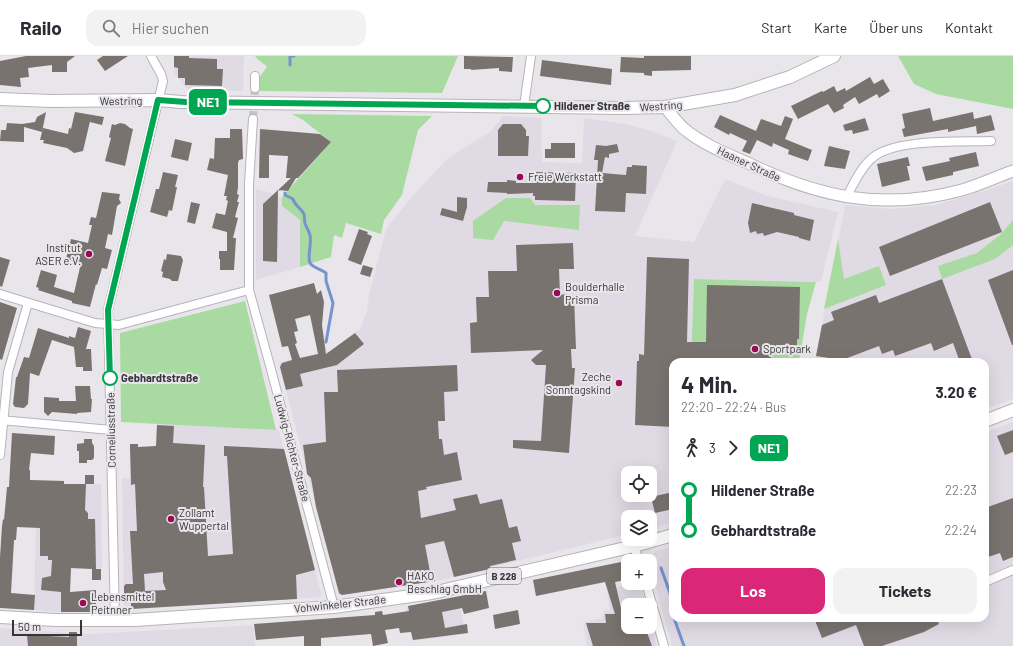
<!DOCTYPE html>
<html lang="de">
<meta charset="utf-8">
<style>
:root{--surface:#fff;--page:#f2f2f3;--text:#2b2b33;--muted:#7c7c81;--line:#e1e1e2;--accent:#db2777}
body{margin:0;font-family:Barlow,sans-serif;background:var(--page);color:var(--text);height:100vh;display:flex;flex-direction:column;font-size:15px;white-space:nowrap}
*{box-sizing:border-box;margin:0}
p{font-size:13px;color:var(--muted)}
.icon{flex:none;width:22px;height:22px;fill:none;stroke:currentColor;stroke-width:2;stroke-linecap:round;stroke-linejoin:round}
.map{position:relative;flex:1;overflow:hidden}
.drawer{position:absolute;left:669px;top:302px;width:320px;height:264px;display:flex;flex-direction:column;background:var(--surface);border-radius:12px;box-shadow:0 4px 16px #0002}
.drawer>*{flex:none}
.badge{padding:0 8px;border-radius:6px;font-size:14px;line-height:26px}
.buttons{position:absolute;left:621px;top:410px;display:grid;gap:8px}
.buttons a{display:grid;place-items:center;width:36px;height:36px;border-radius:8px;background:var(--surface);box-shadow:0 4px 16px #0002;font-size:20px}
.scale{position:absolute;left:12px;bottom:10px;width:70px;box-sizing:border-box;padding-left:4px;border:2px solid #353436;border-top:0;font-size:11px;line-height:14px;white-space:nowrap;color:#353436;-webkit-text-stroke:3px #e9e6eb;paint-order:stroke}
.map>.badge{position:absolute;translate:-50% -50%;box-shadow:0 0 0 2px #fff}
.legs{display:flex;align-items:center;gap:6px;height:44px;padding:0 12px;font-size:13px}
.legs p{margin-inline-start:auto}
.head{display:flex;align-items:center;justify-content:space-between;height:68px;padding:0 12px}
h1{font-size:22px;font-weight:700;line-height:30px}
.button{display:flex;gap:8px;margin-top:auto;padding:8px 12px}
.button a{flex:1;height:46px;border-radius:12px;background:var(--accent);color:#fff;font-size:16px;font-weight:700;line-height:46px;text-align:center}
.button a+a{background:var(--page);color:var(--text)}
ul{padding:0 12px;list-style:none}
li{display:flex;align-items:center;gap:14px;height:40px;font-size:15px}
li i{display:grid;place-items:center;width:6px;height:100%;margin:0 5px;background:currentColor}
li i::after{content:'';width:10px;height:10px;margin:-5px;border:3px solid;border-radius:50%;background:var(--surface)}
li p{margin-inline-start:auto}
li:first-child i{background:linear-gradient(#0000 50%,currentColor 0)}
li:last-child i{background:linear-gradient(currentColor 50%,#0000 0)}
header{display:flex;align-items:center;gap:24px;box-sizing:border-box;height:56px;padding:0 20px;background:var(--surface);border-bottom:1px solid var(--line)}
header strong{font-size:19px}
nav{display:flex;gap:22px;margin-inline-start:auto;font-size:14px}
.search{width:280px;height:36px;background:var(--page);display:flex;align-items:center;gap:10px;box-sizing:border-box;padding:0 14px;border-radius:12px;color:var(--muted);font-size:15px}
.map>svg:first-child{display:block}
.built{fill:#e0dae5;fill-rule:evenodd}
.green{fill:#a9daa1}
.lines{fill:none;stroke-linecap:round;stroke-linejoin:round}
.stream{stroke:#7693d0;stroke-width:3}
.building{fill:#78736f;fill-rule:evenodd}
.minor-tunnel{stroke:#c5c2c7;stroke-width:8;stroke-dasharray:8 4;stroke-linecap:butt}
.minor-casing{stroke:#b7b4b9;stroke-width:10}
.secondary-casing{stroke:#b7b4b9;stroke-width:13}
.primary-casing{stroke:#b7b4b9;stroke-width:14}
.minor{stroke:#fff;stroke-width:8}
.secondary{stroke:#fff;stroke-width:11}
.primary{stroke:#fff;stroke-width:12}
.line-1-casing{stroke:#fff;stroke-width:9}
.line-1{stroke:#00a651;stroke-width:6}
.stop-1-dot{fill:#fff;stroke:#00a651;stroke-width:2}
.poi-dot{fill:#9c0856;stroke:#e9e6eb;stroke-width:1.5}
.labels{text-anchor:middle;stroke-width:4;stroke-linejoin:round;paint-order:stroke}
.shield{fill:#e9e6eb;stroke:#6b696c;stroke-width:1}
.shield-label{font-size:10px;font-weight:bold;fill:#353436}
.street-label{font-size:11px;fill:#353436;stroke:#e9e6eb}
.stop-label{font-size:11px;font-weight:bold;fill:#353436;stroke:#e9e6eb;text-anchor:start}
.poi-label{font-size:11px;fill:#353436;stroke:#e9e6eb;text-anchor:start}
</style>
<header>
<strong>Railo</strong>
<div class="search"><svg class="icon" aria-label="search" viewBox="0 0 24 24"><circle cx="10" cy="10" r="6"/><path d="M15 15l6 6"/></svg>Hier suchen</div>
<nav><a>Start</a><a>Karte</a><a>Über uns</a><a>Kontakt</a></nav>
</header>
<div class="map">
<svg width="1013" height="590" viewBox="0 0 1013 590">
<rect width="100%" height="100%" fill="#e9e6eb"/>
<path class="built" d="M174,0H244L243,35L188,34L174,17Z
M503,60L541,62L542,106L582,107L584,62L625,68L652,75L677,85L635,180L694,186L725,123L764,139L838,156L821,226L694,223L691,306H673V467L650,472V461H628V478L436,525L339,539L279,307L330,295L360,273L367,255L369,239L386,173L408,145L446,104L462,93L491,75ZM535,149H580L579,173L504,165ZM628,417H650V439H628Z
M1013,125V343L985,353V306H815L845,149L891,153L935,149L984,135Z
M256,133L273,137V141H282V150L300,164V211L256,224Z
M1013,366V590H672L650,511L654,496L673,490V562H985V377Z
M157,368L279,374L322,541L124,554L122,422L154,425Z
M37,424L64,425V428H101L102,512L62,513L61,556L34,554Z
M631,527H640L646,549H628V571H650V565L657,590H587L583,566L602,562L603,555L610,554L607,535Z
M458,542L466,578L412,585L406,551Z
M253,569L255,590H0V572L88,578Z"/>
<path class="green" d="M255,0H458L442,37L259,35V22L267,11C263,6 258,5 255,0Z
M898,0H1013V53L936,38L914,28Z
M292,58L432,60L418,74L402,139L384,164L381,178L346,167L342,182L334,179L331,201L300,211V164L282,150V141L331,86L303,64Z
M506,142H530L535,149H580L579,174L504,165L493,184L473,182V165Z
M1013,164V189L995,203L942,223L938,210L977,197L1001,178Z
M838,183L844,223L879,210L886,229L824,253Z
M694,223L816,226L807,258L799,306H691Z
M245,245L276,374L121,366L120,277Z"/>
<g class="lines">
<path class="stream" d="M290,9V0H294
M285,137V139L293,143C295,150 301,152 304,158C305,161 304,164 305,167C306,171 309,175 310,179C312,188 307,200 310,207C313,212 321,213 326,217V225L333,247L326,286
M661,512L670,537L673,556
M674,562L684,590"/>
</g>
<path class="building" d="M26,0H75L67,6V16H52V9L28,12L29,21L20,22L21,31L0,29V5Z
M103,0H128L105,15L97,4Z
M174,0H189V2L217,3V13H223L222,30L185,29V22H178V12L174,11Z
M464,0L513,1L512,16L499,15V12L471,14V13H464Z
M644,0H691V14L652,15V20L644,19V17L620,16L621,1L644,2Z
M542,4L612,13L611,29L540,20Z
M870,21L874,28L883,23L890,35L879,42L877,38L859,48L855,41L843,49L844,52L834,57L828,48L798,63L791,50L822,35L823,36L834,30L837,36L845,32L846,35Z
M930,52L933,65L973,56L974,63L991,59L995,74L977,78L976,70L948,76V73L904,81L902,73L905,72L902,58Z
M46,56L42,76L24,71V86L0,85L1,74H6L7,67L22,68L35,66L37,61Z
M75,56L104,61L102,69L90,66L91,61L83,95L74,97L67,92L43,87L44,84H40L43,72L68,78L69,72L71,73Z
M720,59L756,75L761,63L781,70L785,60L793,63L785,83L812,94L808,105L788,98L789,94L773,87L772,91L757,84L750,98L742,95L747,85L730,77L729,79L714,71Z
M865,62L869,74L853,78L852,74L845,75L843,69Z
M120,67L125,68L130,72L133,73L125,110L105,105L111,82L109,81L112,68L115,69Z
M503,68H521L526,74V80H529L528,100H498V74Z
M230,73H242L243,103L239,104L238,107V131L237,138L239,139L237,146H239L235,161L238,162L233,182H236L234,214H220V203H219V195H227V176L212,172L216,157L225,159L228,145L226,144L227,140H224L228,119L207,114L210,102L214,103L215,82H230Z
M260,73L320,78L331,86L298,122H296L288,135L278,134L277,206L263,205V148L291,122H286L288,100L269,99V122H259Z
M175,83L192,87L188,105L171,101Z
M551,87H575V102H545V93H551Z
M617,88L619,96L609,98V102L605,101L602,117L626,119L627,111H632V109L647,110L646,138L626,137L625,156L595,155L598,104H594L596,89L606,90Z
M829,90L850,95L845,113L824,110Z
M976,96L979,110L953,116V119L926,125L922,111L950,105L949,102Z
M908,101L910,110H907L910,124L882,131L877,108Z
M163,116L178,119L175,131H177L172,155L169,154L167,161L150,156L156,133H159Z
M536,116L576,117L575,145L535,144V140H533V137L507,138V137L487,136L488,126H507V124L516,125V127H536Z
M102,136L120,138L119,143L121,147L117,150L112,179L108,178L105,192L112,194L107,213L102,212L97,229L96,228L90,251L72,247V245L38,234L39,232L36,231L41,214L57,219L54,231L74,237L81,207L66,203L71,183L88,187L92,169H89L91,161L96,162Z
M457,141L467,142V151L463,165L440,159L442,152L457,156Z
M191,146L200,148L195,168L187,166Z
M990,146L1002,176L890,220L879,191Z
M752,147L794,157V159L814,164L810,185L799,182V181L777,176L764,180L763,177L757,178L756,175L750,177L748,167Z
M359,173L368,176L367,178L372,180L361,209L348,204Z
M573,187L574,213H559L560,239L566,238V241H574L576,293H571L572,312H575L569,397L513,392V384L541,385L546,309H536L531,304L543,294L471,297L470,267L477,266L476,241H489L488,215H517L516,189Z
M167,198L181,200L183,204L178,225H172L170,223L162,221L163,216L161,215L164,203L166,204Z
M0,201L10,204L2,231L0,230Z
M647,201L689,203L687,286H706L707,229L800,231L799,283H797V289H776L775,296H772L770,306H673V371L635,369L637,305H639V298L644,299Z
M363,209L373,212L370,221L360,218Z
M1013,214V289H1012L988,224Z
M942,223L973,306H960L953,287L934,295L931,287L895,300L893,294L882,298L879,290L842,304L816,300L822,269L834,264L831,256L876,239L879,247Z
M314,227L317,238L321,234L324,246L322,269L326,298L355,277L364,288L337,309L300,318L303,330L286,334L280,311L282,307L292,304L288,290L282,291L269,239ZM310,259L318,298L300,302L295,288L297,287L294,276L298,275L295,263Z
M0,246L17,252L2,304L0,303Z
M78,271L91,275L86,293H91L92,315H83V311H76L74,291L52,284L39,320L30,317L28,348L24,352L15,351L13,348L16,321H17L24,301L29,302L38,272L69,282V280L75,282Z
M457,309L458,335L444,336L445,365H438L439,383H442L444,399L457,396L462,424L426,431L427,433L418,435L421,462L456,454L453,443L477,438L480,448L502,443L509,472L517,470L521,485L512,487L516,504L490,510V513L454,521L444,485L425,489L430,516L434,515L435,525L342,539L339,537L316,451L311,422L307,418L303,389L326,386L324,336H338L337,314Z
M75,330H90L91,343H92L91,356L77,357V358L52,356L48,360L44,356V341L59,342V345H76Z
M157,369L174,370L173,387L205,389L203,431H204L208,500L233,498L227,400H224V390L284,393L315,514L296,519L297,543L131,553V547H124V530L126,528H133L130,475H137L135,428L131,429L130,391V388H138V391L156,390ZM163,516V526L166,534L145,535L144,518Z
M1013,374V396L1005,399L997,380Z
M12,377L55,380L54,399L31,397L29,414H30V424L64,425V428H86L85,454L88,457V463H95L96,513H101V524H92V513L71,512L70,536L96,534V556H61V536L41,534L42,522L51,520L52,504H48V500H40V472L17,471L16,484H14L11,537L35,539L34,554L0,552V501L2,470L3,463L4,464L7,431H9Z
M84,383H92V387L94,390V402L92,404H87V407H79V395H77V388L84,387Z
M85,419H94V428H85Z
M673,436V453L655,457L651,441Z
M1013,442V501L1003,505L1000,497L985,502V452Z
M621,506L625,524L615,526L627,578L645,571L652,590H593L586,567H606L605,558H615L605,526L536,540L533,524Z
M486,535L489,552L464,558L462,552L442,556L445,572L467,568L468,577L413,584L411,576L400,577L399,572L385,574L388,587L373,590L371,578L321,582V590H304V580L256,584L254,568L375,559V556L382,555L383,559L409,555L408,550Z
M518,554L520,568L495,573L493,559Z
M814,562H936L939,568L924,576L882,590H864L856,569L822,582Z
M69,576H77V590H28L27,579L69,581Z"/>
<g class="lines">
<path class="minor-tunnel" d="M253,63L255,32"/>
<g class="minor-casing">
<path id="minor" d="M255,20V32
M524,50L531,0
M253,63L249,128V234L269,306L334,551
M846,142C853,129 860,113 871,103C893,82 961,86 991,85
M0,238L95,267L119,269L249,234
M0,364L111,374
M0,399L8,316L28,247
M634,490L639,505
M985,526L1013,514
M646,527L664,590
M115,564L108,254L163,25L161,18L151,0"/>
</g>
<g class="secondary-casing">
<path id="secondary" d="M665,51C671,58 677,66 683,72C702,88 727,98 750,108C821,142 884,155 962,134C979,129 996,121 1013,115"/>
</g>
<g class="primary-casing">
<path id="primary" d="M0,43L51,45L158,44L181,46L624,52L665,51L735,39L790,21L834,0
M985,365L1013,354
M0,561L56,564H135L334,551L432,537L634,490L673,479"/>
</g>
<use href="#minor" class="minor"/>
<use href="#secondary" class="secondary"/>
<use href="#primary" class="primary"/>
</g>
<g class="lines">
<g class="line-1-casing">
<path id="line-1" d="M110,322L108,254L158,44L186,46L543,50"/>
</g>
<use href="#line-1" class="line-1"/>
</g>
<g class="stop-1-dot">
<circle cx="543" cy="50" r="7"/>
<circle cx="110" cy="322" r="7"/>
</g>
<g class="poi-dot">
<circle cx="520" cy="121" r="4"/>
<circle cx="89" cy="198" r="4"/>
<circle cx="557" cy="237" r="4"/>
<circle cx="755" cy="293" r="4"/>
<circle cx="619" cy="327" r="4"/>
<circle cx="171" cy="463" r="4"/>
<circle cx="399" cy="526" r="4"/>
<circle cx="83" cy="547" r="4"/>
</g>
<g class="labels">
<rect class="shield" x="487" y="512" width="34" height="16" rx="3"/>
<g class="shield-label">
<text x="504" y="524">B 228</text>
</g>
<g class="street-label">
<text transform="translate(121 45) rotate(-1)" y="4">Westring</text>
<text transform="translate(661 50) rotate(-4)" y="4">Westring</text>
<text transform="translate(749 108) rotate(25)" y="4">Haaner Straße</text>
<text transform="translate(111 374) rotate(-91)" y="4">Corneliusstraße</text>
<text transform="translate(292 392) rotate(75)" y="4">Ludwig-Richter-Straße</text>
<text transform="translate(340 548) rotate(-6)" y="4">Vohwinkeler Straße</text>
</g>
<g class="stop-label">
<text x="554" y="54">Hildener Straße</text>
<text x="121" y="326">Gebhardtstraße</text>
</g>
<g class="poi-label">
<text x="528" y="125">Freie Werkstatt</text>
<text x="81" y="196" text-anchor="end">Institut<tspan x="81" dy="13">ASER e.V.</tspan></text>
<text x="565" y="235">Boulderhalle<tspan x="565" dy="13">Prisma</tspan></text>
<text x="763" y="297">Sportpark</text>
<text x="611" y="325" text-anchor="end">Zeche<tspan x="611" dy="13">Sonntagskind</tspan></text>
<text x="179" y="461">Zollamt<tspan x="179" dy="13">Wuppertal</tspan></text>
<text x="407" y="524">HAKO<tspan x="407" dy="13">Beschlag GmbH</tspan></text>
<text x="91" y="545">Lebensmittel<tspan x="91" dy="13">Peitnner</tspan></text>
</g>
</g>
</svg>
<div class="buttons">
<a><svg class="icon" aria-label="locate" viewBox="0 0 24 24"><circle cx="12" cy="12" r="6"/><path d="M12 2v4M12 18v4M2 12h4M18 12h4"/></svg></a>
<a><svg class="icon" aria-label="layers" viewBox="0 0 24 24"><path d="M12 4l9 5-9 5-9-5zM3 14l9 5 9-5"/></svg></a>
<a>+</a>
<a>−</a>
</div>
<div class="scale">50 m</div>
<b class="badge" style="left:208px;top:46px;background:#00a651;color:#fff">NE1</b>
<section class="drawer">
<div class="head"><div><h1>4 Min.</h1><p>22:20 – 22:24 · Bus</p></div><b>3.20 €</b></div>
<div class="legs"><svg class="icon" aria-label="walk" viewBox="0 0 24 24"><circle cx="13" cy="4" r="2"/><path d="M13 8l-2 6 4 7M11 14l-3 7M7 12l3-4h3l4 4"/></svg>3<svg class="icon" aria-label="forward" viewBox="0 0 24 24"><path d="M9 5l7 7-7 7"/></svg><b class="badge" style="background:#00a651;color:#fff">NE1</b></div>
<ul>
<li><i style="color:#00a651"></i><b>Hildener Straße</b><p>22:23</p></li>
<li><i style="color:#00a651"></i><b>Gebhardtstraße</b><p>22:24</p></li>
</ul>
<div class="button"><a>Los</a><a>Tickets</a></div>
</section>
</div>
